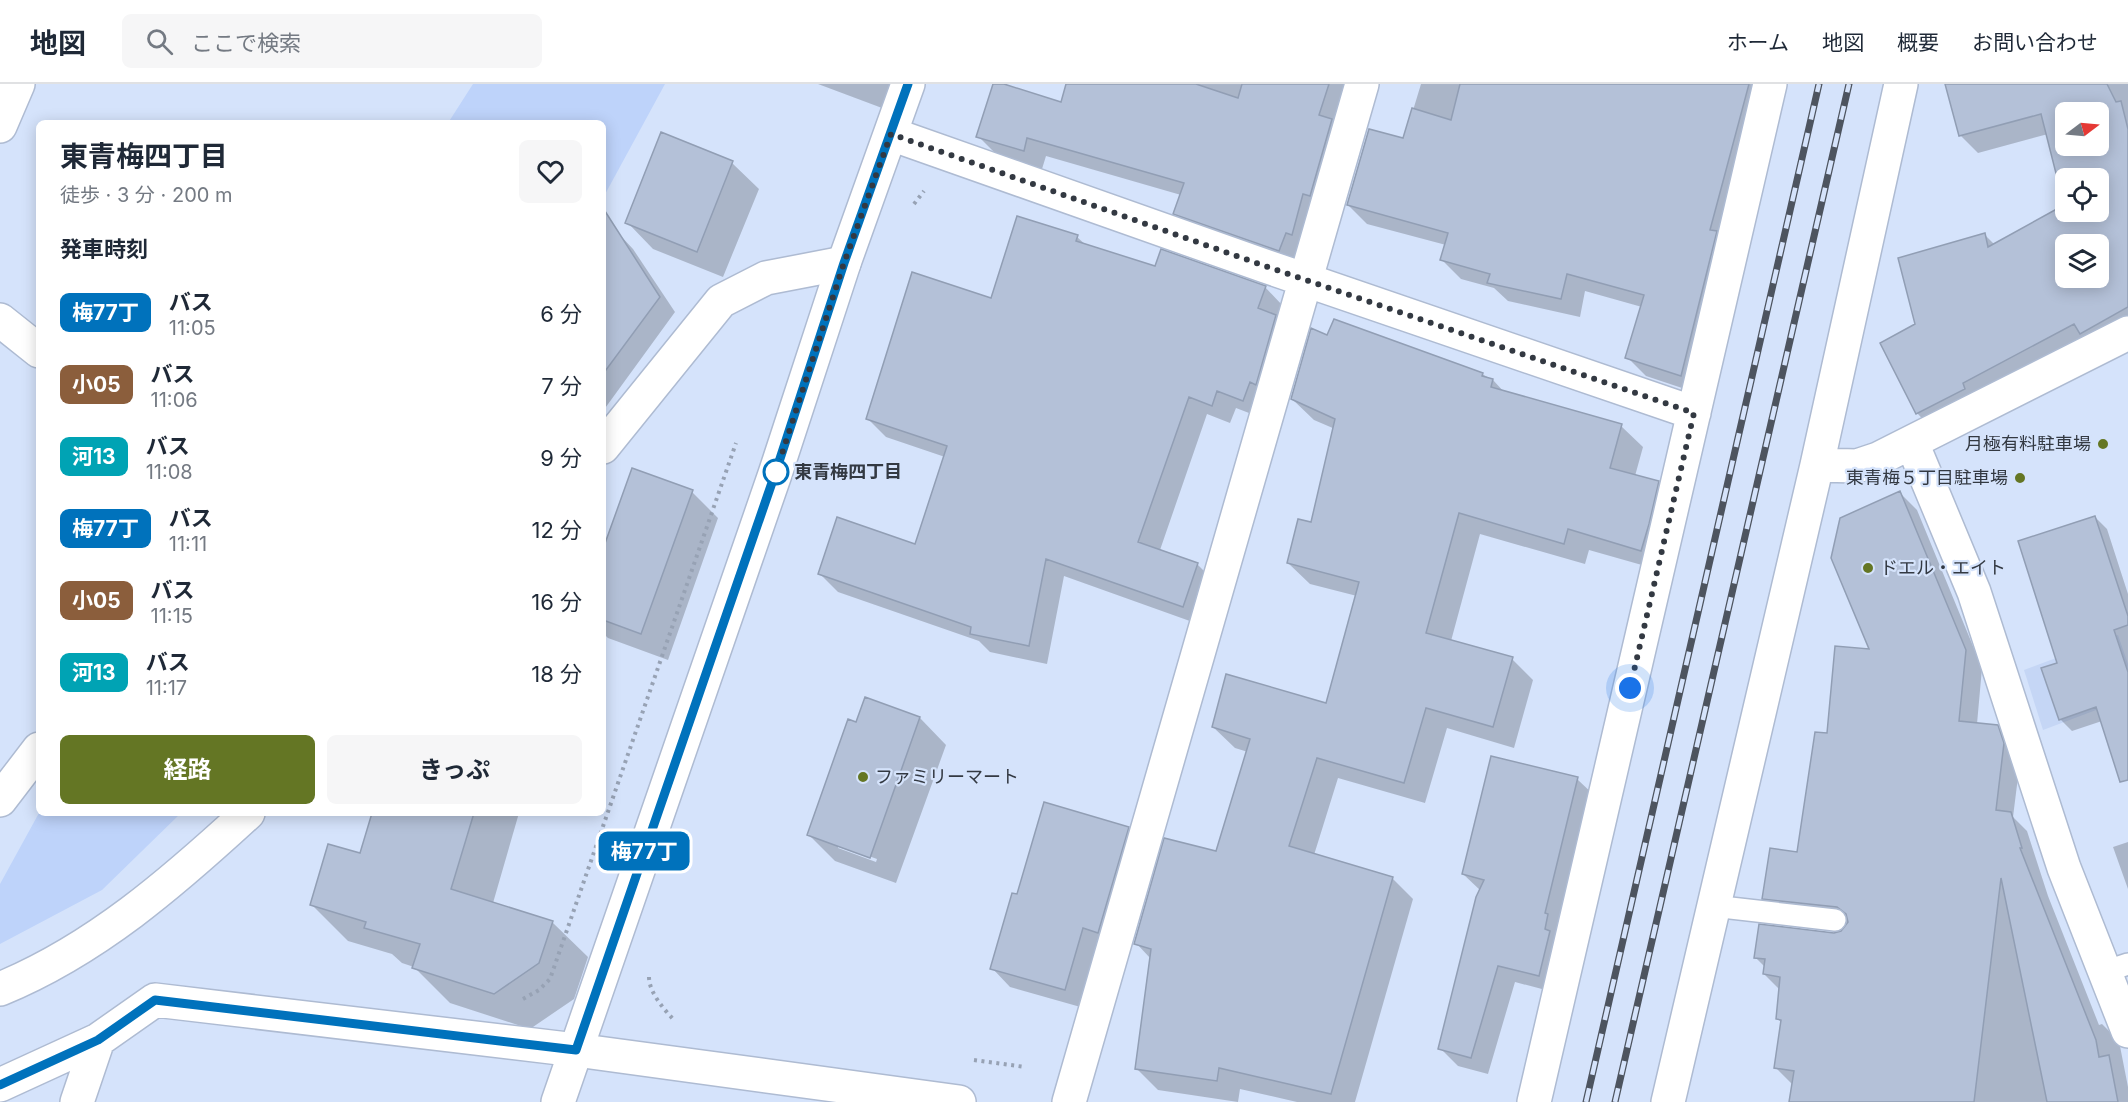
<!DOCTYPE html>
<html lang="ja">
<meta charset="utf-8">
<style>
:root{--surface:#fff;--page:#f6f6f7;--text:#1f2937;--muted:#747a83;--line:#e0e1e3;--accent:#647624}
body{margin:0;font-family:Inter,"Noto Sans JP",sans-serif;background:var(--page);color:var(--text);height:100vh;display:flex;flex-direction:column;font-size:22px;white-space:nowrap}
*{box-sizing:border-box;margin:0}
p{font-size:20px;color:var(--muted)}
.icon{flex:none;width:33px;height:33px;fill:none;stroke:currentColor;stroke-width:2;stroke-linecap:round;stroke-linejoin:round}
.map{position:relative;flex:1;overflow:hidden}
.side{position:absolute;left:36px;top:36px;width:570px;height:696px;display:flex;flex-direction:column;background:var(--surface);border-radius:9px;box-shadow:0 3px 15px #0003}
.side>*{flex:none}
.badge{padding:0 12px;border-radius:9px;font-size:21px;line-height:39px}
.needle{width:39px;rotate:74deg}
.fabs{position:absolute;left:2055px;top:18px;display:grid;gap:12px}
.fabs a{display:grid;place-items:center;width:54px;height:54px;border-radius:9px;background:var(--surface);box-shadow:0 3px 15px #0003;font-size:30px}
.you{position:absolute;width:30px;height:30px;margin:-15px;border:4px solid #fff;border-radius:50%;background:#1a73e8;box-shadow:0 0 0 9px #1a73e833}
.map>.badge{position:absolute;translate:-50% -50%;box-shadow:0 0 0 3px #fff}
h2{padding:0 24px;font-size:22px;line-height:54px}
.round{display:grid;place-items:center;flex:none;width:63px;height:63px;border-radius:9px;background:var(--page)}
.summary{display:flex;align-items:center;justify-content:space-between;height:102px;padding:0 24px}
h1{font-size:28px;font-weight:700;line-height:45px}
.cta{display:flex;gap:12px;margin-top:auto;padding:12px 24px}
.cta a{flex:1;height:69px;border-radius:9px;background:var(--accent);color:#fff;font-size:24px;font-weight:700;line-height:69px;text-align:center}
.cta a+a{background:var(--page);color:var(--text)}
ul{padding:0;list-style:none}
li{display:flex;align-items:center;gap:18px;height:72px;padding:0 24px}
li div{flex:1}
li b{display:block;font-size:22px}
li em{font-style:normal}
li .badge{min-width:66px;font-weight:700;text-align:center}
header{display:flex;align-items:center;gap:36px;box-sizing:border-box;height:84px;padding:0 30px;background:var(--surface);border-bottom:2px solid var(--line)}
header strong{font-size:28px}
nav{display:flex;gap:33px;margin-inline-start:auto;font-size:21px}
.search{width:420px;height:54px;background:var(--page);display:flex;align-items:center;gap:15px;box-sizing:border-box;padding:0 21px;border-radius:9px;color:var(--muted);font-size:22px}
.map>svg:first-child{display:block}
.built{fill:#c5d6f5}
.green{fill:#bed3fa}
.shadow{fill:#0003;fill-rule:evenodd}
.building{fill:#b4c1d8;stroke:#919eb4;stroke-width:1.5;fill-rule:evenodd}
.lines{fill:none;stroke-linecap:round;stroke-linejoin:round}
.service-casing{stroke:#aebbd2;stroke-width:24}
.minor-casing{stroke:#aebbd2;stroke-width:36}
.tertiary-casing{stroke:#aebbd2;stroke-width:36}
.primary-casing{stroke:#aebbd2;stroke-width:36}
.path{stroke:#97a2b4;stroke-width:4;stroke-dasharray:3 4.5;stroke-linecap:butt}
.service{stroke:#fff;stroke-width:21}
.minor{stroke:#fff;stroke-width:33}
.tertiary{stroke:#fff;stroke-width:33}
.primary{stroke:#fff;stroke-width:33}
.rail-casing{stroke:#4d545f;stroke-width:7}
.rail{stroke:#d5e3fb;stroke-width:4.5;stroke-dasharray:14;stroke-linecap:butt}
.line-casing{stroke:#fff;stroke-width:14}
.line{stroke:#0072bc;stroke-width:9}
.walk{stroke:#333942;stroke-width:6;stroke-dasharray:0 10.8}
.poi-dot{fill:#647624;stroke:#d5e3fb;stroke-width:2}
.stop-dot{fill:#fff;stroke:#0072bc;stroke-width:3}
.labels{text-anchor:middle;stroke-width:4.5;stroke-linejoin:round;paint-order:stroke}
.poi-label{font-size:18px;fill:#333942;stroke:#d5e3fb;text-anchor:end}
.stop-label{font-size:18px;font-weight:bold;fill:#333942;stroke:#d5e3fb;text-anchor:start}
</style>
<header>
<strong>地図</strong>
<div class="search"><svg class="icon" aria-label="search" viewBox="0 0 24 24"><circle cx="10" cy="10" r="6"/><path d="M15 15l6 6"/></svg>ここで検索</div>
<nav><a>ホーム</a><a>地図</a><a>概要</a><a>お問い合わせ</a></nav>
</header>
<div class="map">
<svg width="2128" height="1018" viewBox="0 0 2128 1018">
<rect width="100%" height="100%" fill="#d5e3fb"/>
<path class="built" d="M2118,551L2128,580V614L2043,646L2024,586Z"/>
<path class="green" d="M473,0H665L603,114V39H448Z
M39,729H181L102,806L0,860V800Z"/>
<path class="shadow" d="M818,0H891L882,24Z
M995,0L1062,20L1068,0H1353L1298,185L1194,148L1175,129L1181,111L1046,72L1042,85L997,71L978,52Z
M1421,0H1771L1700,310L1646,292L1627,273L1642,223L1585,207L1580,233L1508,217L1494,204L1461,195L1442,176L1446,161L1367,140L1348,121L1404,56Z
M1947,0H2128V250L1934,347L1917,329L1984,150L1995,161L2066,128H2098V94H2066L2048,50L1978,69L1960,51ZM2066,28H2098V62H2066ZM2066,160H2098V194H2066Z
M662,50L732,79L759,105L723,193L653,165L627,138Z
M619,150L633,165L675,228L603,327V171Z
M1077,153L1087,162L1156,184L1265,203L1283,222L1262,334L1236,324L1230,339L1207,330L1160,466L1198,481L1216,499L1201,541L1064,492L1047,580L990,568L979,557L838,508L820,490L916,462L945,373L886,353L868,335L992,215Z
M1328,253L1482,290L1493,296L1505,309L1621,342L1643,363L1635,392L1658,398L1679,420L1663,487L1589,466L1585,480L1480,450L1451,557L1512,575L1533,596L1514,664L1447,644L1425,719L1338,694L1314,771L1392,794L1413,815L1355,1018H1297L1240,1005L1238,1018L1158,1006L1136,984L1151,875L1136,859L1217,769L1248,668L1235,664L1213,643L1327,621L1357,512L1310,500L1288,479L1312,440L1335,345L1314,336L1292,315Z
M692,408L718,434L668,576L608,554L603,549V469Z
M1900,409L1917,426L1982,584L1977,640L1997,643L2014,660L2020,677L2013,733L2027,747L2048,812L2099,941L2102,940L2119,957L2128,1003V1018H1789L1792,1000L1776,984L1782,939L1777,934L1780,906L1764,890L1765,883L1755,873L1841,849L1849,839L1781,831L1764,814L1798,769L1828,651L1871,567Z
M2095,433L2107,445L2128,510V672L2102,637L2072,647L2060,635L2058,580Z
M866,615L920,634L946,661L896,799L835,777L809,751ZM838,761L877,775L876,778L838,764Z
M1577,695L1595,712L1557,909L1515,898L1488,990L1458,982L1440,964L1481,807L1463,790Z
M373,729H519L493,819L552,838L588,873L574,915L530,945L450,919L414,883L402,879L392,870L348,857L312,821L361,771Z
M1128,745L1147,763L1084,924L1010,903L992,884L1018,812Z
M2128,758V805L2113,763Z"/>
<path class="building" d="M993,0H1004L1061,18L1066,0H1196L1238,14L1242,0H1329L1319,31L1332,35L1310,112L1303,110L1292,151L1286,149L1279,167L1173,130L1184,99L1027,54L1024,67L976,53Z
M1460,0H1749L1710,146L1717,147L1681,292L1625,274L1644,211L1567,190L1561,215L1487,199L1490,190L1440,176L1448,149L1347,121L1369,45L1403,54L1412,24L1451,36Z
M1945,0H2107L2116,18L2121,17L2128,45V223L2080,250L2074,240L1963,299L1965,305L1916,330L1880,259L1915,240L1898,174L1985,149L1988,163L2064,121L2041,30L1959,52ZM2066,28H2098V62H2066ZM2066,94H2098V128H2066ZM2066,160H2098V194H2066Z
M661,48L733,77L697,168L625,139Z
M603,124L660,213L603,290Z
M1017,132L1078,151L1076,157L1155,182L1161,165L1266,202L1258,224L1276,231L1256,301L1250,298L1243,317L1217,307L1212,322L1189,313L1138,458L1198,479L1183,523L1046,475L1029,562L970,550L971,543L818,490L837,433L915,460L947,362L866,335L912,188L991,214Z
M1334,235L1483,289L1482,292L1493,295L1491,303L1622,340L1610,384L1659,397L1649,440L1641,467L1568,445L1564,460L1459,429L1426,549L1513,573L1493,643L1426,624L1404,699L1317,674L1289,762L1393,793L1331,1010L1219,984L1217,997L1135,985L1151,865L1134,860L1164,754L1216,767L1250,655L1212,643L1226,590L1326,619L1359,498L1287,479L1298,435L1311,438L1335,335L1291,315L1311,244L1327,251Z
M632,384L693,406L641,550L603,536V465Z
M1900,407L1966,566L1959,637L1998,641L2004,659L1996,726L2011,728L2022,764H2020L2096,956L2099,973L2109,971L2118,1018H2047L2001,794L1974,1018H1789L1794,987L1774,984L1781,936L1776,935L1780,893L1763,890L1765,875L1754,874L1759,840L1834,849L1841,847L1848,838L1846,830L1837,823L1762,815L1770,764L1797,768L1815,648L1827,649L1835,562L1869,565L1831,474L1840,434Z
M2095,432L2128,532V541L2114,546L2128,588V696L2120,698L2096,623L2059,636L2041,584L2057,579L2018,457Z
M865,613L920,633L870,774L807,751L848,635L856,638Z
M1491,672L1578,693L1545,829L1548,830L1545,845L1550,847L1539,892L1498,882L1471,974L1438,965L1476,813L1484,796L1462,790Z
M1044,718L1129,743L1098,849L1083,844L1065,906L990,885L1012,809L1017,810Z
M372,729H474L451,805L553,837L539,879L494,910L412,884L420,860L364,844L366,838L310,821L328,760L360,769Z"/>
<g class="lines">
<g class="service-casing">
<path id="service" d="M1713,822L1835,836
M2104,888L2128,880"/>
</g>
<g class="minor-casing">
<path id="minor" d="M0,42L18,0
M891,50L1265,182L1694,329
M0,236L39,267
M1912,359L1974,508L2064,784L2128,947
M603,363L721,217L766,194L844,179
M1817,381L1857,382L1878,375L2128,249
M0,716L39,665
M0,905C95,866 173,798 248,729
M0,1001L98,956L155,916L576,966
M77,1018L98,956
M1069,1018L1362,0
M1534,1018L1770,0
M1668,1018L1817,381L1901,0"/>
</g>
<g class="tertiary-casing">
<path id="tertiary" d="M576,966L959,1018"/>
</g>
<g class="primary-casing">
<path id="primary" d="M558,1018L775,390L844,179L908,0"/>
</g>
<path class="path" d="M914,120L924,107
M649,893C649,908 663,924 673,935
M523,915L539,906L550,895L736,359
M974,976L1025,983"/>
<use href="#service" class="service"/>
<use href="#minor" class="minor"/>
<use href="#tertiary" class="tertiary"/>
<use href="#primary" class="primary"/>
<g class="rail-casing">
<path id="rail" d="M1586,1018L1819,0
M1615,1018L1849,0"/>
</g>
<use href="#rail" class="rail"/>
</g>
<g class="lines">
<g class="line-casing">
<path id="line" d="M0,1001L98,956L155,916L576,966L775,390L844,179L908,0"/>
</g>
<use href="#line" class="line"/>
<path class="walk" d="M776,388L844,179L891,50L1265,182L1694,329L1630,604"/>
</g>
<g class="poi-dot">
<circle cx="2103" cy="360" r="6"/>
<circle cx="2020" cy="394" r="6"/>
<circle cx="1868" cy="484" r="6"/>
<circle cx="863" cy="693" r="6"/>
</g>
<circle class="stop-dot" cx="776" cy="388" r="12"/>
<g class="labels">
<g class="poi-label">
<text x="2091" y="366">月極有料駐車場</text>
<text x="2008" y="400">東青梅５丁目駐車場</text>
<text x="1880" y="490" text-anchor="start">ドエル・エイト</text>
<text x="875" y="699" text-anchor="start">ファミリーマート</text>
</g>
<g class="stop-label">
<text x="794" y="394">東青梅四丁目</text>
</g>
</g>
</svg>
<div class="fabs">
<a><svg class="needle" viewBox="-14 -14 28 28"><path d="M0-13l5 13h-10z" fill="#e53935"/><path d="M0 13l5-13h-10z" fill="#747a83"/></svg></a>
<a><svg class="icon" aria-label="locate" viewBox="0 0 24 24"><circle cx="12" cy="12" r="6"/><path d="M12 2v4M12 18v4M2 12h4M18 12h4"/></svg></a>
<a><svg class="icon" aria-label="layers" viewBox="0 0 24 24"><path d="M12 4l9 5-9 5-9-5zM3 14l9 5 9-5"/></svg></a>
</div>
<div class="you" style="left:1630px;top:604px"></div>
<b class="badge" style="left:644px;top:767px;background:#0072bc;color:#fff">梅77丁</b>
<section class="side">
<div class="summary"><div><h1>東青梅四丁目</h1><p>徒歩 · 3 分 · 200 m</p></div><a class="round"><svg class="icon" aria-label="heart" viewBox="0 0 24 24"><path d="M12 20l-8-8c-3-5 5-10 8-4 3-6 11-1 8 4z"/></svg></a></div>
<h2>発車時刻</h2>
<ul>
<li><span class="badge" style="background:#0072bc;color:#fff">梅77丁</span><div><b>バス</b><p>11:05</p></div><em>6 分</em></li>
<li><span class="badge" style="background:#8b5e3c;color:#fff">小05</span><div><b>バス</b><p>11:06</p></div><em>7 分</em></li>
<li><span class="badge" style="background:#00a3b4;color:#fff">河13</span><div><b>バス</b><p>11:08</p></div><em>9 分</em></li>
<li><span class="badge" style="background:#0072bc;color:#fff">梅77丁</span><div><b>バス</b><p>11:11</p></div><em>12 分</em></li>
<li><span class="badge" style="background:#8b5e3c;color:#fff">小05</span><div><b>バス</b><p>11:15</p></div><em>16 分</em></li>
<li><span class="badge" style="background:#00a3b4;color:#fff">河13</span><div><b>バス</b><p>11:17</p></div><em>18 分</em></li>
</ul>
<div class="cta"><a>経路</a><a>きっぷ</a></div>
</section>
</div>
